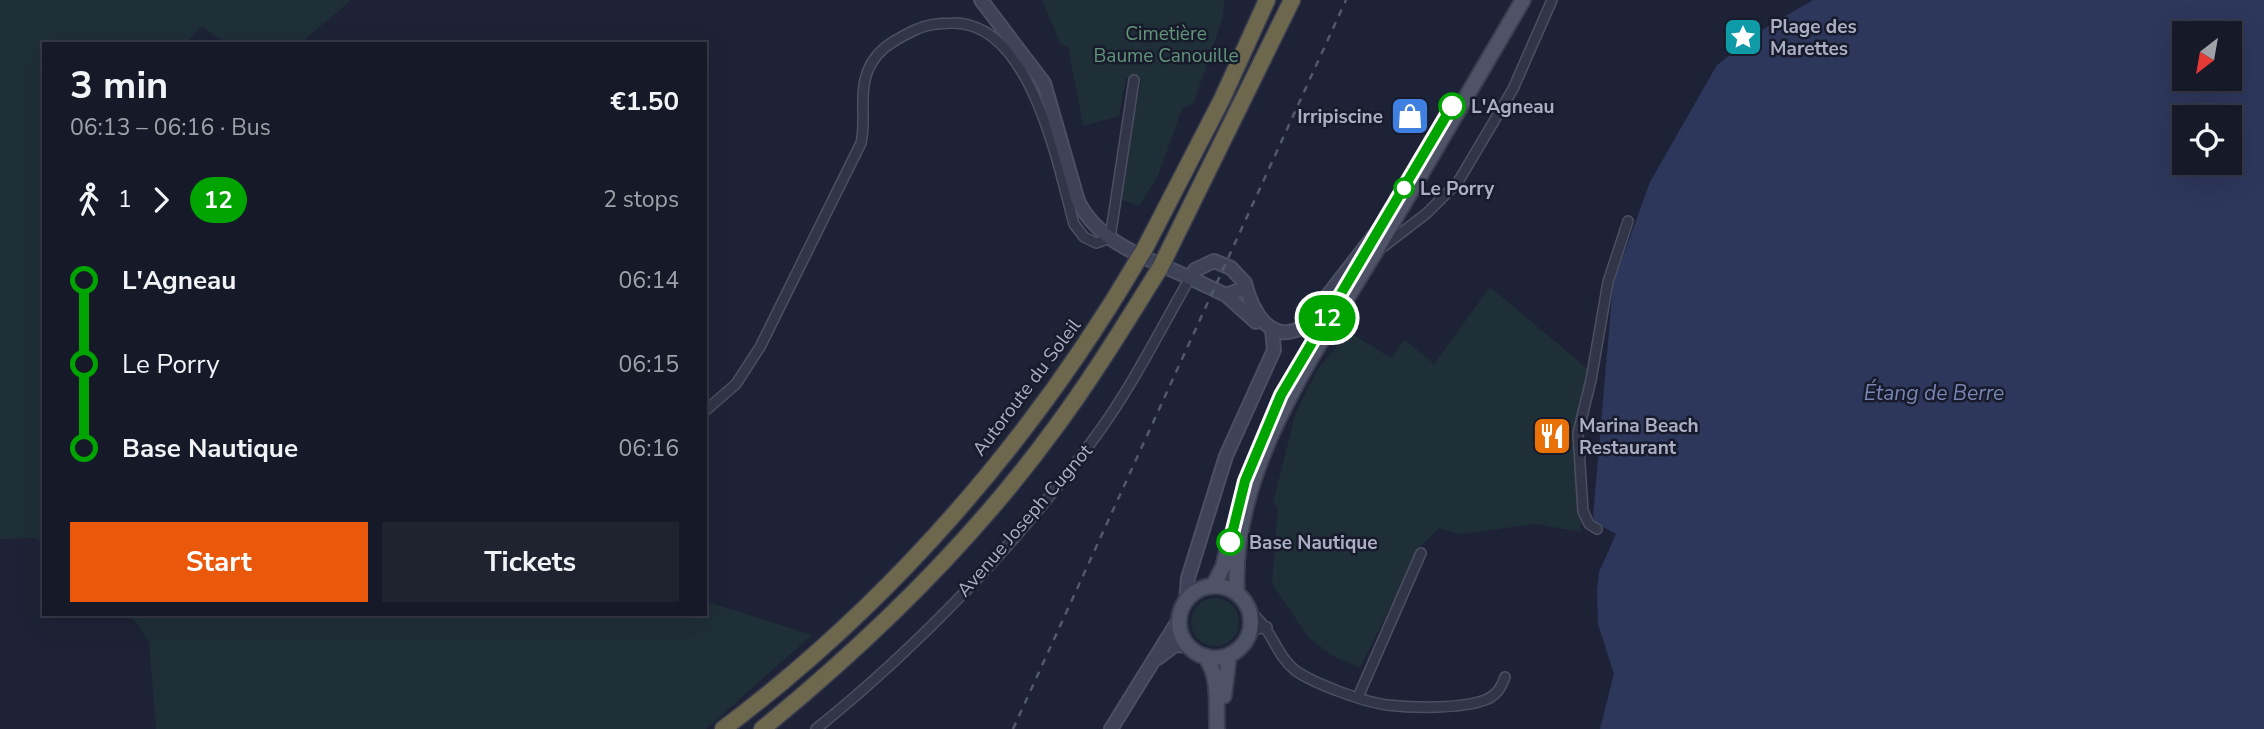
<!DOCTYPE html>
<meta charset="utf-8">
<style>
:root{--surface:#161a28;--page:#1f2330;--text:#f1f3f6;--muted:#9ea1a8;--line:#353845;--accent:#ea580c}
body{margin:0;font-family:"Nunito Sans",sans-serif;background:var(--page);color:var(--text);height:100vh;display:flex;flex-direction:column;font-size:26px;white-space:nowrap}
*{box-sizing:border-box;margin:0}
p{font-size:23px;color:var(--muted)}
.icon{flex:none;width:38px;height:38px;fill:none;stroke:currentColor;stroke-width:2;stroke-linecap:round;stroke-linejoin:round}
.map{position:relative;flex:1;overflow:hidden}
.details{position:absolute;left:42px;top:42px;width:665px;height:574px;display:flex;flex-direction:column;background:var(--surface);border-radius:0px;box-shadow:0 7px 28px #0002,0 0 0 2px var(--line)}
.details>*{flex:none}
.badge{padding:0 14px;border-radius:23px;font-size:24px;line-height:46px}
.needle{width:46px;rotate:211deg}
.controls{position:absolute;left:2172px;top:21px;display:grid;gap:14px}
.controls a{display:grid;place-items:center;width:70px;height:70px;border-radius:0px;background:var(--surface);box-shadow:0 7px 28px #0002,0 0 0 2px var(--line);font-size:35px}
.map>.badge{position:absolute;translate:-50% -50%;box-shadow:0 0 0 4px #fff}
.legs{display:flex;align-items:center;gap:10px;height:77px;padding:0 28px;font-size:23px}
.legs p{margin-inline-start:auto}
.head{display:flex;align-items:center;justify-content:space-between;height:119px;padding:0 28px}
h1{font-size:38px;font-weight:700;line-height:52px}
.action{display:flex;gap:14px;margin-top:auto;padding:14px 28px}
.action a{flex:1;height:80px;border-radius:0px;background:var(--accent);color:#fff;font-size:28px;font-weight:700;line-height:80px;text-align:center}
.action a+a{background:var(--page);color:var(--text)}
ul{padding:0 28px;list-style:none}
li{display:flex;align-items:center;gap:24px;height:84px;font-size:26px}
li i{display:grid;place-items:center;width:10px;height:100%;margin:0 9px;background:currentColor}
li i::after{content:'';width:18px;height:18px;margin:-9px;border:5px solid;border-radius:50%;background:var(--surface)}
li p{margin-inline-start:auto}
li:first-child i{background:linear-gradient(#0000 50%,currentColor 0)}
li:last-child i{background:linear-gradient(currentColor 50%,#0000 0)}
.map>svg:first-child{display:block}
.green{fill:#1f2f37}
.water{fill:#2d375c;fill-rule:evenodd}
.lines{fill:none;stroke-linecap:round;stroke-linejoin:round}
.street-casing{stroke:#4c4f62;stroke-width:12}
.secondary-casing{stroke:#4c4f62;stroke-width:16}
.primary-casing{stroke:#3a3e50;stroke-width:18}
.highway-casing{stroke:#393c4e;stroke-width:19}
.street{stroke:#313547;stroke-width:9}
.secondary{stroke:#3f435a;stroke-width:12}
.primary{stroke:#4e5367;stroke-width:14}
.highway{stroke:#6d684d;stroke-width:16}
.rail{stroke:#52586e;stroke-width:2.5;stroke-dasharray:7 7;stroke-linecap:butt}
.highway-bridge-casing{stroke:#393c4e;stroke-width:19;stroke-linecap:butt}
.highway-bridge{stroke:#6d684d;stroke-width:16}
.line-1-casing{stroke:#fff;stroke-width:16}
.line-1{stroke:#00a400;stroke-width:10}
.stop-1-dot{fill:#fff;stroke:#00a400;stroke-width:3.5}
.labels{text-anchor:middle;stroke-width:5;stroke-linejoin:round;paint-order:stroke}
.poi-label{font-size:19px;font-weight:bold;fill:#aaaec4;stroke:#171b2b;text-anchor:start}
.park-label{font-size:19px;fill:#619579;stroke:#171b2b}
.stop-label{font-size:19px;font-weight:bold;fill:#aaaec4;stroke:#171b2b;text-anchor:start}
.street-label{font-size:19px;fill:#aaaec4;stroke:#171b2b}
.water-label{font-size:21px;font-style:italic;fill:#7885b3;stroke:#171b2b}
</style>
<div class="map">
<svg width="2264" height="729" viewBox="0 0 2264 729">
<rect width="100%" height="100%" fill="#1d2236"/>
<path class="green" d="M0,0H351L300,44H227L202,27L184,44H44V544L35,538L0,539Z
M1042,0H1224L1223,17L1194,102L1182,109L1158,176L1139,206L1119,199L1141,81L1126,78L1119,116L1083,126L1068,46L1061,45Z
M1490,287L1590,371L1577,417L1581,532L1535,524L1460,534L1439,528L1420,547L1360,668L1331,655L1309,638L1272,584L1278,508L1273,502L1296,412L1317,370L1349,332L1391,358L1405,340L1434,364Z
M1191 622a24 24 0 1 1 48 0a24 24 0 1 1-48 0Z
M705,601L812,635L706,729H156L149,642L130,614H705Z"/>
<path class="water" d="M1813,0H2264V729H1600L1614,674L1598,624L1597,589L1599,572L1616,534L1596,523L1593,517L1613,284L1650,182L1717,65L1765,28ZM2184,33H2230V79H2184ZM2184,117H2230V163H2184Z"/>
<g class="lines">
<g class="street-casing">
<path id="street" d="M1383,247L1427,213L1458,182L1513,89L1552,0
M705,411L736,384L760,347L861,143C866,121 860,101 865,80C871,52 892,41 915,30C927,24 939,23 952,23C1031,21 1058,166 1074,224L1084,237L1096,243L1110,238L1134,80
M1597,529L1589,524L1583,511L1578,433L1591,380L1608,282L1628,221
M1250,612C1273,629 1275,655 1296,671C1315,684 1364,702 1387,705C1412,708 1461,709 1485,700C1496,696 1501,688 1505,677
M1250,631L1267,627
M1358,697L1421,553
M816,729C918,647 1021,540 1098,433C1133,385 1160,330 1190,278"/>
</g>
<g class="secondary-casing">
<path id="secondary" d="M981,0L1044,83L1078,201C1100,245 1148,258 1190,278
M1245,283C1252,311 1271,347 1304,326L1380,228
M1226,295L1242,289L1245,283L1231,268L1214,261L1195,270L1190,278L1226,295L1256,322
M1186,601L1188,578L1226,456L1274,350L1272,330
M1158,658L1175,645L1189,646
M1111,729L1180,618"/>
</g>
<g class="primary-casing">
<path id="primary" d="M1213,586L1223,567L1231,535
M1179 622a36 36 0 1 1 72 0a36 36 0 1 1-72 0Z
M1237,593C1229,467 1322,343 1383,239C1430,160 1476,80 1523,0
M1205,656C1220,677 1216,703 1217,729
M1224,696L1229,655"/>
</g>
<g class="highway-casing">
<path id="highway" d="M1144,250L1222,99L1267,0
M1164,260L1292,0
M723,729C891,603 1033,439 1139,258
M762,729C870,641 972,542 1055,428C1093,377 1126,322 1160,268"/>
</g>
<use href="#street" class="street"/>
<use href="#secondary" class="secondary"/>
<use href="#primary" class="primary"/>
<use href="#highway" class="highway"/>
<path class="rail" d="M1013,729L1346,0"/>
<g class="highway-bridge-casing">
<path id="highway-bridge" d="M1139,258L1144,250
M1160,268L1164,260"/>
</g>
<use href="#highway-bridge" class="highway-bridge"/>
</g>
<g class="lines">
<g class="line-1-casing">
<path id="line-1" d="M1230,542L1245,481L1281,395L1452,106"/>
</g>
<use href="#line-1" class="line-1"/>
</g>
<defs>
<g id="sight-square" transform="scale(2.0125)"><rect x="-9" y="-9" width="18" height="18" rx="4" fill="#0f9aa8" stroke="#171b2b"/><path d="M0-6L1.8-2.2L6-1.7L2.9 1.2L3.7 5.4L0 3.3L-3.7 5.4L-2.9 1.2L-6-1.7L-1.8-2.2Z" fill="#fff"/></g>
<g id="shop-square" transform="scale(2.0125)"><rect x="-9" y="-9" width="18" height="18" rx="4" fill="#3f7fe0" stroke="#171b2b"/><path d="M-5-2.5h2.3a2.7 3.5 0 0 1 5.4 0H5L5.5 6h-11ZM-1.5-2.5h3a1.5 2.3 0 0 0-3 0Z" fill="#fff"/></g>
<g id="restaurant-square" transform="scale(2.0125)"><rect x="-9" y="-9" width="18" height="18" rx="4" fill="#e8710a" stroke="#171b2b"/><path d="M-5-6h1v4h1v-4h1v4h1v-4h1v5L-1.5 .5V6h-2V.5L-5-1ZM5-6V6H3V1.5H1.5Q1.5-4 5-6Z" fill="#fff"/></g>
</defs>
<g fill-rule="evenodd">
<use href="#sight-square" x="1743" y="37"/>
<use href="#shop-square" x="1410" y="116"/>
<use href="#restaurant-square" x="1552" y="436"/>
</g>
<g class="stop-1-dot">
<circle cx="1452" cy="106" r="12"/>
<circle cx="1404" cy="188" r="9"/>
<circle cx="1230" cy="542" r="12"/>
</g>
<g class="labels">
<g class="poi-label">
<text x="1770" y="33">Plage des<tspan x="1770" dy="22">Marettes</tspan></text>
<text x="1383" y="123" text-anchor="end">Irripiscine</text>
<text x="1579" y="432">Marina Beach<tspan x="1579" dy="22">Restaurant</tspan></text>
</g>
<g class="park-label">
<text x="1166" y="40">Cimetière<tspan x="1166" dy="22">Baume Canouille</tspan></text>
</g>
<g class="stop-label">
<text x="1471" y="113">L'Agneau</text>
<text x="1420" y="195">Le Porry</text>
<text x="1249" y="549">Base Nautique</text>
</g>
<g class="street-label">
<text transform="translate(1026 387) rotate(-53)" y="7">Autoroute du Soleil</text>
<text transform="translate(1024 520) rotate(-49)" y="7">Avenue Joseph Cugnot</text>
</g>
<g class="water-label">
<text x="1934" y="400">Étang de Berre</text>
</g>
</g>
</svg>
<div class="controls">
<a><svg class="needle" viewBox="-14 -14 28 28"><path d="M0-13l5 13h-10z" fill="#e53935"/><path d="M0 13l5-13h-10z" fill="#9ea1a8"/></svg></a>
<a><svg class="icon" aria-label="locate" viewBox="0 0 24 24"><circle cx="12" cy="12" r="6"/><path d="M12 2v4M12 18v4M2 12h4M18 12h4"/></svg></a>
</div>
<b class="badge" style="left:1327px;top:318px;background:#00a400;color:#fff">12</b>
<section class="details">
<div class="head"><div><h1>3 min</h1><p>06:13 – 06:16 · Bus</p></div><b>€1.50</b></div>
<div class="legs"><svg class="icon" aria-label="walk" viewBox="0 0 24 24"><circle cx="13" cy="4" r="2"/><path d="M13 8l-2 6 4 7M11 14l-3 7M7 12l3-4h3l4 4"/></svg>1<svg class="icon" aria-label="forward" viewBox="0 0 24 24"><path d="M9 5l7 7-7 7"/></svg><b class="badge" style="background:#00a400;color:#fff">12</b><p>2 stops</p></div>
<ul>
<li><i style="color:#00a400"></i><b>L'Agneau</b><p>06:14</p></li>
<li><i style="color:#00a400"></i><span>Le Porry</span><p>06:15</p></li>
<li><i style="color:#00a400"></i><b>Base Nautique</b><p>06:16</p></li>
</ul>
<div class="action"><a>Start</a><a>Tickets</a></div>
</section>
</div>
